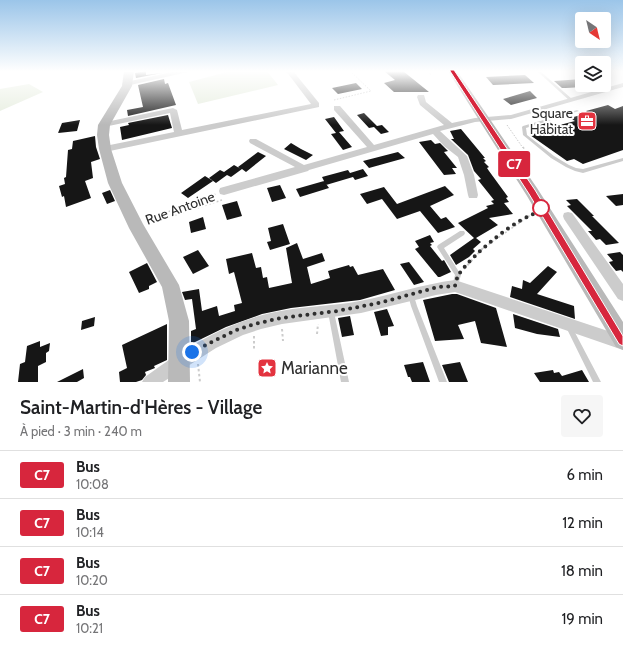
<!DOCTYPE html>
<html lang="fr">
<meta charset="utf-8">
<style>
:root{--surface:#fff;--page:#f6f6f6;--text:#202124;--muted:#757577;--line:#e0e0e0}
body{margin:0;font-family:Cabin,sans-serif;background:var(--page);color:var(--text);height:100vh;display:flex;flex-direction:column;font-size:15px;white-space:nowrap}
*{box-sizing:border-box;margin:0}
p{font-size:13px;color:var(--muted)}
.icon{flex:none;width:22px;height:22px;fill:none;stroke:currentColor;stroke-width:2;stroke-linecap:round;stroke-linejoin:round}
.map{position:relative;height:382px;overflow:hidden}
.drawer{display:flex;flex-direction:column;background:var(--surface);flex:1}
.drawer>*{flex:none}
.badge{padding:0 8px;border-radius:3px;font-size:14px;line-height:26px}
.needle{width:26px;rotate:145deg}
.controls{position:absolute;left:575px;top:12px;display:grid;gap:8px}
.controls a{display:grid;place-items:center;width:36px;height:36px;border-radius:4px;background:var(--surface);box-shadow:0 4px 16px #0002;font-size:20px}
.you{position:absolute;width:20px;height:20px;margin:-10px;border:3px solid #fff;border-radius:50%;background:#1a73e8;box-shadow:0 0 0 6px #1a73e833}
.map>.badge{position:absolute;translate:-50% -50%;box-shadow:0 0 0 2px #fff}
.round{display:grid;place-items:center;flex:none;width:42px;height:42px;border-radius:4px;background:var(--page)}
.head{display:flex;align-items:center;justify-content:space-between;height:68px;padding:0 20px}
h1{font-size:19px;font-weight:600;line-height:30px}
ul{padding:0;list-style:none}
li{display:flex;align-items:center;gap:12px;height:48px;padding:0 20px;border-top:1px solid var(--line)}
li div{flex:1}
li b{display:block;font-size:15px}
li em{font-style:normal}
li .badge{min-width:44px;font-weight:700;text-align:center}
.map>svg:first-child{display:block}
.green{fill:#e5ecdd}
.building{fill:#161616}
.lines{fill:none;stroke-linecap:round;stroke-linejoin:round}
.path-far2{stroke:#ccc;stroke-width:1;stroke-dasharray:1.5 1.5;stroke-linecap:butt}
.path-far1{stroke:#ccc;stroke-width:1.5;stroke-dasharray:2 2;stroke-linecap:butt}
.path{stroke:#ccc;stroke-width:2;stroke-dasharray:2.5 2.5;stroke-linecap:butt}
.lane{fill:#ccc;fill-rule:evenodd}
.street{fill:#ccc;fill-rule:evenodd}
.secondary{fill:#b9b9b9;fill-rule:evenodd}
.line{fill:#d7263d;stroke:#fff}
.walk{stroke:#2f2f2f;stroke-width:4;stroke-dasharray:0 7.2}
.stop-dot{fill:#fff;stroke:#d7263d;stroke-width:2}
.labels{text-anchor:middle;stroke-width:4;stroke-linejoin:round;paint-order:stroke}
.poi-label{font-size:14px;fill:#2f2f2f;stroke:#fff;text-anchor:end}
.street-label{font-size:14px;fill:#2f2f2f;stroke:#fff}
.near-poi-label{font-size:17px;fill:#2f2f2f;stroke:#fff;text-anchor:start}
</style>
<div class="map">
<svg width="623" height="382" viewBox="0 0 623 382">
<rect width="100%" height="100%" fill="#fff"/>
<path class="green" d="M231,71H267L278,85L198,104L189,82Z
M29,84L43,92L0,111V89Z"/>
<path class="building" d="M146,71V75L162,73L136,78L135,73Z
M384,71H403L429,92H394L384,83L395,80Z
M525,75L534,83L493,85L486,77Z
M164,79L165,84L168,83L176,105L128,116L127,110L143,107L138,85Z
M582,79V87L566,88H562L554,81Z
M356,83L362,89L338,94L332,88Z
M530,91L537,98L511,105L503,99Z
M608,105L615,109L623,106V150L583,164L574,159L567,161L530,135L537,133L531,128L549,122L556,126L575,121L570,118L588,113L586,111Z
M364,113L377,126L382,125L389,132L381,134L374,127L369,128L357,115Z
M168,115L172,128L122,140L120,127L129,125L128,123Z
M334,117L344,131L339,132L352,147L343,150L331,134L336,133L325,119Z
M80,120L77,131L58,133L62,123Z
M461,129L485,158H483L486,161L484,162L489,167L487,168L489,171L508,197L506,198L509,202L504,203L513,214L489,218L498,225L476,238L481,242L473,249L475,251L469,257L456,265L450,255L474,238L458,223L488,208L486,206L494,204L491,201L494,200L478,180L481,179L474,171L468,155L451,139H454L450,131Z
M95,136L96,147L100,159L91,162L93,178L85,181L91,198L66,207L64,196L62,197L59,186L65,184L64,178L66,177L68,150L72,149L73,141Z
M431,140L435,144L440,143L448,151L444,152L457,168H452L456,174L444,175L419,142Z
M291,143L301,149L313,155L306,160L284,149Z
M258,152L266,156L246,172L242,169L231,177L227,175L216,183L209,178L220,170L224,172L234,165L241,169L238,167Z
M398,152L405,158L369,168L363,161Z
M363,169L368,176L355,180L353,177L326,185L322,177L348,170L350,173Z
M205,176L213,181L188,198L181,193Z
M324,181L329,188L300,197L296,189Z
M280,185L286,198L272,202L267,188Z
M445,186L454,195L430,206L441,219L446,217L455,227L438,233L420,211L397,219L382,199L367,204L360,194L384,187L397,204Z
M110,190L115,201L107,204L102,193Z
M623,194V205L616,206L606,196Z
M577,199L594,216H592L619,243L606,245L600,239L596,240L588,231H592L567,206L571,205L566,200Z
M237,201L242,216L227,220L222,205Z
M203,217L206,229L191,233L189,222Z
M283,224L290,244L270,250L267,242L271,241L268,228Z
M430,235L434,242L430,243L432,245L430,246L442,261L444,260L451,272L440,277H438L415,249L419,247L415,241Z
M297,243L303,259L322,253L325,261L307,267L311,284L330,278L328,271L349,265L350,267L353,266L358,275L383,269L395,290L360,300L291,308L262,314L226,327L191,344V331L196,329L192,299L185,300L182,292L199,289L202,311L217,306L219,316L235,311L234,305L242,303L234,272L229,274L226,259L252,253L256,268L261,267L263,278L267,277L269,288L292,283L286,248Z
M198,250L209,266L193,274L183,257Z
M620,252L623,255V272L621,270L616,271L611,265L609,262L613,261L607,254Z
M409,262L424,282L414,285L400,264Z
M147,263L157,282L149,286V289L139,293L129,272Z
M548,266L557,272L537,294L574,306L575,319L510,297L512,286L522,289L523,280L530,283Z
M452,294H457L496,308L507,347L481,343L475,321L458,325L464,339L435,341L423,300Z
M387,309L394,326L388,327V335L381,336L374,312Z
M513,314L558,329L560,337L537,334L515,328Z
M350,316L354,335L342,337L338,318Z
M95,317L94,326L81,330L82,321Z
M167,324V360L154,366L155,368L145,372L146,375L142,380L136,382H120L119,372L127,368L122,345Z
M40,341V347L50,343L49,351L46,353V362L38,366V382H18L20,364L25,362L27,346Z
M423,362L430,382H412L410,377H408L404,365Z
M460,362L468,382H449L442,365Z
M83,369L84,378L77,382H57Z
M553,370L554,373L559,372L562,376L582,370L589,382H540L534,373Z"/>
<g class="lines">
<path class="path-far2" d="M428,71L431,75
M334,100L371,91L350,71
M507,125L523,148"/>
<path class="path-far1" d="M523,147L528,155L531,170
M146,220L216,194
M148,224L222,200
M482,249L532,214"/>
<path class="path" d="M464,269L483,248
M282,329L283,341
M317,334L318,324
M254,336V349
M198,364L200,382"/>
<path class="lane" d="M537,71H540L572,99V101H570Z
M542,107H544L558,116L577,110L579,111L526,128L527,135L554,156L569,165L576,168L583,169L623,158V161L583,173L575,171L566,167L551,158L523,135L522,127L523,126L554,117L542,109Z
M460,231H464L465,233L464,235L444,248L461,275L457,288L455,289L453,288L452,286L455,275L437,247L438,245Z
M411,292L413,293L417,306L447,382H439L411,306L408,295L409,293Z
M331,309L333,310L334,312L349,382H341L328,312L329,310Z
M569,324L571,325L601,382H593L566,327L567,325Z"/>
<path class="street" d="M177,71H192L126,86L122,84L126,82Z
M286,71H293L319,103V107L105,152L101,149L105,146L174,132L170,113L104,127L100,125L101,123L173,108L177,110L182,130L311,104Z
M623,83V87L511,119L475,122L440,131L467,156L474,175L478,195L477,198H469L468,195L464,175L458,157L444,146L433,134L309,170L308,171L224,195L220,194L219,191L220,188L295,167L250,143L249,141L250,139H256L304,165L367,147L334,110V106H340L374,145L444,125L420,105L417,97L418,95H424L426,102L452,123L475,118L511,115Z
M568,212L572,213L623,284V301L618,299L564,219L563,216L564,213Z
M455,280L623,336V350L455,292L436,295L361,313L282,324L261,329L243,335L216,348L163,382H142L145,377C186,347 230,320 281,311C307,306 334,306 360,301C392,295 423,284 455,280Z"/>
<path class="secondary" d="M124,71H134L132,86L110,125L109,135L111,149L122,183L143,224L179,285L189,321L190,382H168L169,321L162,287L129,228L108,183L99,149L97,135L98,125L122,86Z
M448,71H457L537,188L623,322V350L616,347L527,196Z"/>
</g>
<linearGradient id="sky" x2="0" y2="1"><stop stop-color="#9bc5e9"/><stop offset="0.57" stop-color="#fff"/><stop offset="1" stop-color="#fff" stop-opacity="0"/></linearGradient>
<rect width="623" height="125" fill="url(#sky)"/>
<path class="line" d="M450,70H454L535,190L623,336V346L619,344L529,194L450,71Z"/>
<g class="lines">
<path class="walk" d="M192,352L236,330L255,324L281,318L337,311L379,303L438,287L455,286C456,282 457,277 459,274C473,254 519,215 543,211L541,208"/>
</g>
<defs>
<g id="office-square" transform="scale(1)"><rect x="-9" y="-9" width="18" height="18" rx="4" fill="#e3333f" stroke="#fff"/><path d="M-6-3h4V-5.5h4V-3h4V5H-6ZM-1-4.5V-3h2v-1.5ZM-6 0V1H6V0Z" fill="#fff"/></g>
<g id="sight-square" transform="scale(1)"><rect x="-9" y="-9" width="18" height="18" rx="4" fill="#e3333f" stroke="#fff"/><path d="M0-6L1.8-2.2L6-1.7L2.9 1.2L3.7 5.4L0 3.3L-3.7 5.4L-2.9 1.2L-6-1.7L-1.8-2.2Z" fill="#fff"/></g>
</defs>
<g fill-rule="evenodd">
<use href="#office-square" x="587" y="121"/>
<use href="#sight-square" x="267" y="368"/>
</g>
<circle class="stop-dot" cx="541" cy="208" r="8"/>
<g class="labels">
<g class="poi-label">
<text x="573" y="118">Square<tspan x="573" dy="16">Habitat</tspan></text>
</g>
<g class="street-label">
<text transform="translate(180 208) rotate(-20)" y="5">Rue Antoine</text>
</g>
<g class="near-poi-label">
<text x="281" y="374">Marianne</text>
</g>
</g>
</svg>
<div class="controls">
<a><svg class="needle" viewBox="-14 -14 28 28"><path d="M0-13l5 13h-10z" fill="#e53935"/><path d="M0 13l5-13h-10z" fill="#757577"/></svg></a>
<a><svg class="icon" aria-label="layers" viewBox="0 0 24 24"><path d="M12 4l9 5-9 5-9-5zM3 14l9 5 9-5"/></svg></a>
</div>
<div class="you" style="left:192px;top:352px"></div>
<b class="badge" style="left:514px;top:164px;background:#d7263d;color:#fff">C7</b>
</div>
<section class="drawer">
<div class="head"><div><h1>Saint-Martin-d'Hères - Village</h1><p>À pied · 3 min · 240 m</p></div><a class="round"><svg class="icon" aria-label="heart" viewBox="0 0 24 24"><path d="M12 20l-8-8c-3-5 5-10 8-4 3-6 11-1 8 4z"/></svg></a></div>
<ul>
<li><span class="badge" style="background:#d7263d;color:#fff">C7</span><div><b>Bus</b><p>10:08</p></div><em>6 min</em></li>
<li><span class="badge" style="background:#d7263d;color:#fff">C7</span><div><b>Bus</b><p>10:14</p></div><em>12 min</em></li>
<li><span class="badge" style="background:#d7263d;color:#fff">C7</span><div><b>Bus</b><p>10:20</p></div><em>18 min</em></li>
<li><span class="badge" style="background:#d7263d;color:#fff">C7</span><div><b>Bus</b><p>10:21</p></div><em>19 min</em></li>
</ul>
</section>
